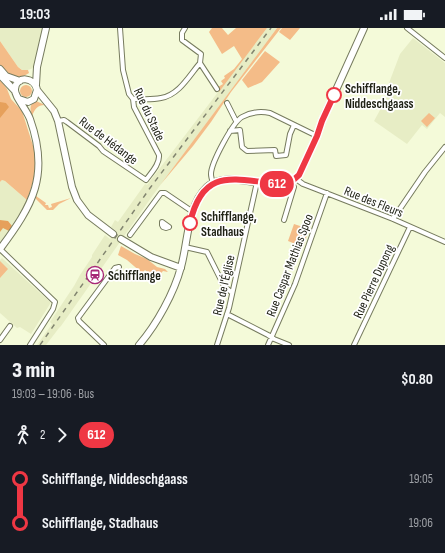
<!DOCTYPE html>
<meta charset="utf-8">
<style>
:root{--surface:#171b24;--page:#242831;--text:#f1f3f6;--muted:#9ea1a6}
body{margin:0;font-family:"Sofia Sans Condensed",sans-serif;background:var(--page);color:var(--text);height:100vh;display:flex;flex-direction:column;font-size:15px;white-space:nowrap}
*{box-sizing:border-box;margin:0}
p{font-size:13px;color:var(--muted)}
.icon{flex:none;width:22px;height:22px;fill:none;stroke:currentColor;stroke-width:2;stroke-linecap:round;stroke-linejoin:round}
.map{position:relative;height:317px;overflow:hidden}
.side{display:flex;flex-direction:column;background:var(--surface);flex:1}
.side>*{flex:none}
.badge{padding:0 8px;border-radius:13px;font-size:14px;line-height:26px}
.map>.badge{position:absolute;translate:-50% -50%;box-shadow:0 0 0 2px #fff}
.legs{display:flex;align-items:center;gap:6px;height:44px;padding:0 12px;font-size:13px}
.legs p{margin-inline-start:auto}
.overview{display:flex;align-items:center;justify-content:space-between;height:68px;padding:0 12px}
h1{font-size:22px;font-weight:800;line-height:30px}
ul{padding:0 12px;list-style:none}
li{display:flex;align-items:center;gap:14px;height:44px;font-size:15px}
li i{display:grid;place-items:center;width:6px;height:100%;margin:0 5px;background:currentColor}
li i::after{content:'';width:10px;height:10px;margin:-5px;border:3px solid;border-radius:50%;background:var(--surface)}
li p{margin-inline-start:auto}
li:first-child i{background:linear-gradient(#0000 50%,currentColor 0)}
li:last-child i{background:linear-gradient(currentColor 50%,#0000 0)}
.status{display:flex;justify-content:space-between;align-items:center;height:28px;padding:0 20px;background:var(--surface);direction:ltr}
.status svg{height:11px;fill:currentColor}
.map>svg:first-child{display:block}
.built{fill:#e7edc5}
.green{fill:#f4bc88}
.forest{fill:#e6a05b}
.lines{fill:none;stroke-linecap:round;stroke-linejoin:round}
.street-casing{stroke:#767b5e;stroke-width:6}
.secondary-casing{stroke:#767b5e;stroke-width:8}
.street{stroke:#fff;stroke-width:4}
.secondary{stroke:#fff;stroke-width:6}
.rail{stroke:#81846f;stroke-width:1.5;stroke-dasharray:5 5;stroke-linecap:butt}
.line-1-casing{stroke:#fff;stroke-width:9}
.line-1{stroke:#ef3744;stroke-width:6}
.stop-1-dot{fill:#fff;stroke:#ef3744;stroke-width:2}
.labels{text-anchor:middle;stroke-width:3.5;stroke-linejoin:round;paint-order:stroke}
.stop-label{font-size:13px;font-weight:bold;fill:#212317;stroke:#fff;text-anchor:start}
.street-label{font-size:13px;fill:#212317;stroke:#fff}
.poi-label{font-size:13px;font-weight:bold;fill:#212317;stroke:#fff;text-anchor:start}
</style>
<div class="status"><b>19:03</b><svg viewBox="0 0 49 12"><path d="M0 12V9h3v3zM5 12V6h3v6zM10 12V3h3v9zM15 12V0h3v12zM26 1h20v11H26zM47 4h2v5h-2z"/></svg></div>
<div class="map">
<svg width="445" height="317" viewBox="0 0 445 317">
<rect width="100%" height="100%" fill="#f4fad9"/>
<path class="built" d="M0,0H46L37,39H34L31,41L24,43L18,39L0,13Z
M267,0H277L153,167L61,298L59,300L46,317H37L52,296L50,294L74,258L80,247L92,229V227L105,207L110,211L116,203L111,199L115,192L118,194L145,156L147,157Z
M413,10L445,35V89L440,85L427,101L422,97L407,116L374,93L391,62L389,55L400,26Z
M2,152L5,153L27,172L17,191L0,215V154Z
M2,230L50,274V276L31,306L20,299L17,300L0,285V232Z"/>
<path class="green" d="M212,0H222L228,7L236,0H267L219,64L218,59L223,56L221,53L225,50L224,48L234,41L242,31L234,18L222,26L209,4Z
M277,0H281L231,64L211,94L193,118L161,156Z
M282,0H300L290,12L279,4Z
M0,13L18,39L22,42H28L29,45C17,53 9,48 0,38Z
M265,23L280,34L262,54L248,60L242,52Z
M0,51L7,61L11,71L22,83L36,127V138L34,151L27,172L5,153L2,152L0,154Z
M20 63a6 6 0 1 1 12 0a6 6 0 1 1-12 0Z
M36,73L45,77C37,77 35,81 32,88C30,81 29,76 36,73Z
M429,85L435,90L427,99L421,93Z
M36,168L46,175L45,177H48L49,180L52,179L51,176L71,170L59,176L53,182H47L36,171Z
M294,196L309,201L303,219L288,213Z
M121,218L135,226L147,231L157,239L165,241L168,244L163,243L156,251L145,242L142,245L127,232L118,227Z
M0,233L8,241L0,250Z"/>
<path class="forest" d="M0,74L6,75L9,79L0,90Z
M0,192L8,193L12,198L9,203L3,200L0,204Z"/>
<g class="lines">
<g class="street-casing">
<path id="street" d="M185,0L182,5V12L201,26L200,35
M407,0L445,30
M133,71C142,71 152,72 161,70C179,67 189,48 200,35L217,61
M227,75L236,93
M58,93L64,92L67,94L99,118L103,123L146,152C151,145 160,136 159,127L134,79L133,71L129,66L123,42L120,0
M230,103L240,102L242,119L247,123L275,122L276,128L286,127L290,106L294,97
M296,151L303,156L393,191L445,214
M213,155C212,152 211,149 211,146C211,135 233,94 242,89C251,84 260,83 270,85L317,108
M393,191L425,144L445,119
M284,192L294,159L291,154
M162,194L169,199L166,200L163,199L162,197Z
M130,207L161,165H165L193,184
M185,219L207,224L224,258L231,264
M0,221L55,274L53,281L30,317
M227,286L268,307L274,311L289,317
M0,312L10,298
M104,317L79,293L78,290L115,240L119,239
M217,317L229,280L257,154
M268,317L295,256L327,165
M354,317L410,199"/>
</g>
<g class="secondary-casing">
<path id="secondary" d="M0,41L6,48L20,53
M0,47L15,63
M36,57L37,39L46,0
M37,62L54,83L58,93L72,159L77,172L88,187L113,206
M121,211L151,229L181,240
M0,221C33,177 50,147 30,91C27,82 14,68 15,61C16,47 35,49 37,62L34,71L28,74L19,71
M139,317C157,296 174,265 181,239C188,215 187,178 207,159C231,137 278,172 299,147L317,108L322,93L364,0"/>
</g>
<use href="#street" class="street"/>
<use href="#secondary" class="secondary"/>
<path class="rail" d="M40,317L150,160L271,0"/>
</g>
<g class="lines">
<g class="line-1-casing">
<path id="line-1" d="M190,195C203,138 234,152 280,156L291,154L299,147L317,108L322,93L334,67"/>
</g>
<use href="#line-1" class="line-1"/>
</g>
<defs>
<g id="station-ring" transform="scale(0.9)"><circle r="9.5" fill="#fff" stroke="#a72877" stroke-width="1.5"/><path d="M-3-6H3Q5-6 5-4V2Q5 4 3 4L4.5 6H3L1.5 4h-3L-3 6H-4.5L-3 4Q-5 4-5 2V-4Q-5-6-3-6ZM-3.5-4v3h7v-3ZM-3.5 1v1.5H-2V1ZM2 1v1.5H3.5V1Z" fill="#a72877"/></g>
</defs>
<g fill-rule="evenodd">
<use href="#station-ring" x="95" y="247"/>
</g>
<g class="stop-1-dot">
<circle cx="334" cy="67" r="7"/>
<circle cx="190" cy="195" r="7"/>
</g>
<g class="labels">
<g class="stop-label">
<text x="345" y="65">Schifflange,<tspan x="345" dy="15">Niddeschgaass</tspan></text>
<text x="201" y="193">Schifflange,<tspan x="201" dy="15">Stadhaus</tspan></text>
</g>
<g class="street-label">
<text transform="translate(150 86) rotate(65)" y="5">Rue du Stade</text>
<text transform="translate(109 112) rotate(37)" y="5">Rue de Hédange</text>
<text transform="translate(374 173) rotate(22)" y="5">Rue des Fleurs</text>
<text transform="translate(289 237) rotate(-69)" y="5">Rue Caspar Mathias Spoo</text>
<text transform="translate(373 253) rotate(-65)" y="5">Rue Pierre Dupong</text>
<text transform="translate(223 257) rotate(-77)" y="5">Rue de l'Église</text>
</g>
<g class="poi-label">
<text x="108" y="252">Schifflange</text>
</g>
</g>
</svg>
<b class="badge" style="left:277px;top:156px;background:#ef3744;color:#fff">612</b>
</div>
<section class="side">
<div class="overview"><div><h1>3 min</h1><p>19:03 – 19:06 · Bus</p></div><b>$0.80</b></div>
<div class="legs"><svg class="icon" aria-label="walk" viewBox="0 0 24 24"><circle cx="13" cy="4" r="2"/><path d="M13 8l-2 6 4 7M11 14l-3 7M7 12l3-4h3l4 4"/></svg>2<svg class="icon" aria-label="forward" viewBox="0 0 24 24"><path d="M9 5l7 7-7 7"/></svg><b class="badge" style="background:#ef3744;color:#fff">612</b></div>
<ul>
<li><i style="color:#ef3744"></i><b>Schifflange, Niddeschgaass</b><p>19:05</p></li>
<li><i style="color:#ef3744"></i><b>Schifflange, Stadhaus</b><p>19:06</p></li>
</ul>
</section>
